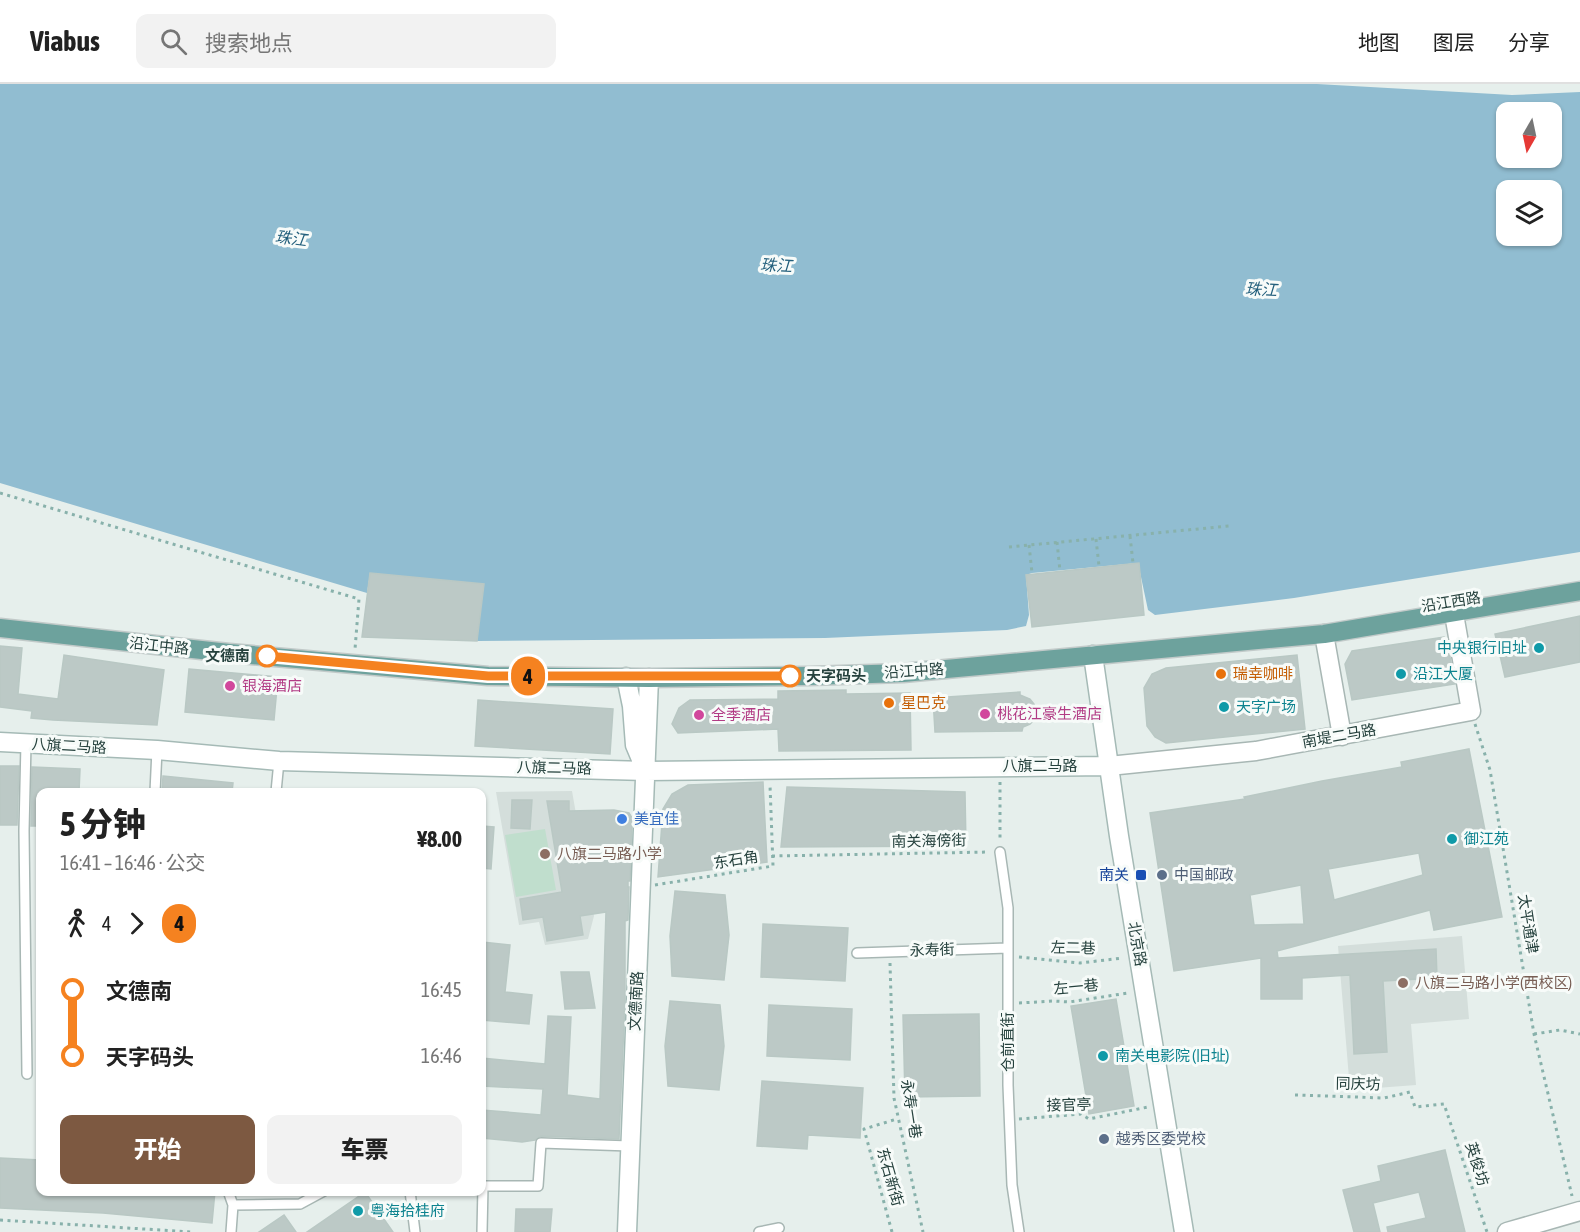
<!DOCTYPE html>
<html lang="zh">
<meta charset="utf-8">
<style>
:root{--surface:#fff;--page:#f2f2f2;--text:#222;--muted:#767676;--line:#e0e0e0;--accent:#7d5941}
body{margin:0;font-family:"Asap Condensed","Noto Sans SC",sans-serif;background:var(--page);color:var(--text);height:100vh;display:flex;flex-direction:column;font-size:22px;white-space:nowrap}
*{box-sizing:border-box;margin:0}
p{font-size:20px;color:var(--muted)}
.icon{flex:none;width:33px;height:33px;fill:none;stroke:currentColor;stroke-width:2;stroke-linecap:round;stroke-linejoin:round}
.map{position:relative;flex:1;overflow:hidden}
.side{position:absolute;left:36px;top:704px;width:450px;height:408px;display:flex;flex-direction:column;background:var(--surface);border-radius:12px;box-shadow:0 2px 4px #0004}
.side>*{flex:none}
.badge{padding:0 12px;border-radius:20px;font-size:21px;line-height:39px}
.needle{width:39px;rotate:189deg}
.fabs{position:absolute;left:1496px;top:18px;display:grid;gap:12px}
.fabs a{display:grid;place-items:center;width:66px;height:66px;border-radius:12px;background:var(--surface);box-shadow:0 2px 4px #0004;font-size:30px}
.map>.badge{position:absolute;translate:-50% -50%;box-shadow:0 0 0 3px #fff}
.legs{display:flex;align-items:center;gap:9px;height:66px;padding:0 24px;font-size:20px}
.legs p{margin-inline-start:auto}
.overview{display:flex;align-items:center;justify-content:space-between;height:102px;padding:0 24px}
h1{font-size:33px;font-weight:800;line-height:45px}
.primary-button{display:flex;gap:12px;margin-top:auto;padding:12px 24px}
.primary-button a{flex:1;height:69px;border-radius:12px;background:var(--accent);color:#fff;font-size:24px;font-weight:800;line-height:69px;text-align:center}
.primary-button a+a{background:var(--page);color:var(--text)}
ul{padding:0 24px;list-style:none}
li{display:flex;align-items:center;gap:21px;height:66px;font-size:22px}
li i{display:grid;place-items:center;width:9px;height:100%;margin:0 8px;background:currentColor}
li i::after{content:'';width:15px;height:15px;margin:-8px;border:4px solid;border-radius:50%;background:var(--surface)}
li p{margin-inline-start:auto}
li:first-child i{background:linear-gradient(#0000 50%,currentColor 0)}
li:last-child i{background:linear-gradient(currentColor 50%,#0000 0)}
header{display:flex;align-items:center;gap:36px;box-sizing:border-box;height:84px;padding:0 30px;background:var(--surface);border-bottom:2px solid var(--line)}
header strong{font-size:28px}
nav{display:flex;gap:33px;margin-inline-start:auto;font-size:21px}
.search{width:420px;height:54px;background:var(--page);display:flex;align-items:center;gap:15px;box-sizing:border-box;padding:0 21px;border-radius:12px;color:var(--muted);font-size:22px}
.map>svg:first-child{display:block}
.built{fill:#d4dedb}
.green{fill:#c0decd}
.water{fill:#91bdd1;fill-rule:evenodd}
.building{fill:#bcc9c6;stroke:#b9c8c4;stroke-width:1.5;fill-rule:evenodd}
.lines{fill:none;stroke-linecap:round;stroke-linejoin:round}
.lane-casing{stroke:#a8b7b4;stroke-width:12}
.street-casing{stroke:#a8b7b4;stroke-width:21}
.secondary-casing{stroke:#a5bab6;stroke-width:21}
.primary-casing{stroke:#c2cac9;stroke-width:21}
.path{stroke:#88b1ab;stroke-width:3;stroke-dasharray:3 4.5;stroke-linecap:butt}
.lane{stroke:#fff;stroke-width:9}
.street{stroke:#fff;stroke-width:18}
.secondary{stroke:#fff;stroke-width:18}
.primary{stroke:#6da29d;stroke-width:18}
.line-1-casing{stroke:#fff;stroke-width:14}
.line-1{stroke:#f58220;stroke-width:9}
.culture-dot{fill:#0f9aa8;stroke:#f7fbf9;stroke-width:2}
.stop-1-dot{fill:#fff;stroke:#f58220;stroke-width:3}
.food-dot{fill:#e8710a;stroke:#f7fbf9;stroke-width:2}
.hotel-dot{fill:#d1479c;stroke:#f7fbf9;stroke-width:2}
.shop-dot{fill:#3f7fe0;stroke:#f7fbf9;stroke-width:2}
.education-dot{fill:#8d6e63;stroke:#f7fbf9;stroke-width:2}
.transit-dot{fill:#1a4fb4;stroke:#f7fbf9;stroke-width:2}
.service-dot{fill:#5c6f8a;stroke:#f7fbf9;stroke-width:2}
.labels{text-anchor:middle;stroke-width:6;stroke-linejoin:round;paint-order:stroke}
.street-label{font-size:15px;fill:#25413d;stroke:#f7fbf9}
.culture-label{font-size:15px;fill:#0d838f;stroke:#f7fbf9;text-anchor:start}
.stop-label{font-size:15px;font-weight:bold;fill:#25413d;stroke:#f7fbf9;text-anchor:end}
.food-label{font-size:15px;fill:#c56008;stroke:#f7fbf9;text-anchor:start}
.hotel-label{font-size:15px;fill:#b23c85;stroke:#f7fbf9;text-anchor:start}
.shop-label{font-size:15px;fill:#366cbe;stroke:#f7fbf9;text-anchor:start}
.education-label{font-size:15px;fill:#785e54;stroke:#f7fbf9;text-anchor:start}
.transit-label{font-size:15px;fill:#164399;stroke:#f7fbf9;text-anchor:end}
.service-label{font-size:15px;fill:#4e5e75;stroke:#f7fbf9;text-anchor:start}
.water-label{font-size:16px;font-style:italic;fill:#215e7b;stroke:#f7fbf9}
</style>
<header>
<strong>Viabus</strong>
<div class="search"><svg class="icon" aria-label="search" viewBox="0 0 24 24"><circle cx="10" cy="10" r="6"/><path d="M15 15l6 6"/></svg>搜索地点</div>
<nav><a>地图</a><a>图层</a><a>分享</a></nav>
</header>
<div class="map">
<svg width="1580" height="1148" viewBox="0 0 1580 1148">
<rect width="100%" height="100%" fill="#e6efec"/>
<path class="built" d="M572,707L594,832L588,855L545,861L539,838L519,841L496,708Z
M1462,852L1469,935L1411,940L1416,1001L1350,1006L1338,862Z"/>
<path class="green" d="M545,745L556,806L516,813L505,751Z"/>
<path class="water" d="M0,0H1317L1512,11L1580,8V468L1294,514L1155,531L1148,526L1138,479L1032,489L1026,491L1029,531L1026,542L1007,546L825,554L477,557L483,500L370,489L367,509L0,399ZM1506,28H1551V74H1506ZM1506,106H1551V152H1506Z"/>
<path class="building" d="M1139,479L1144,531L1032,543L1026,491Z
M370,489L484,500L477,557L362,553Z
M1580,532V578L1505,593L1495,550Z
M1444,553L1447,557L1455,600L1352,616L1345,580L1352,567Z
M0,562L22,564L18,610L58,615L64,571L164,586L157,641L53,636L31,634L32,627L0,623Z
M1297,571L1305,645L1166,659L1155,653L1147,642L1144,604L1152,590L1166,584Z
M189,585L278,593L274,636L185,628Z
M846,606V610L910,609L911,666L779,667L778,645L678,649L672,640L679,624L690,616L778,615V607Z
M1020,608V611L1030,615L1034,620L1036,627L1035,635L1030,640L1023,643L1022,647L935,648L933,614Z
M478,616L613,625L610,670L475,662Z
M1469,665L1502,833L1434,846L1430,826L1277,867L1278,874L1436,865L1437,894L1383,897L1387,968L1354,970L1350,891L1302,894V915H1261V874L1174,887L1150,729L1245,715L1244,713L1322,697L1402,683L1401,678ZM1419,769L1423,791L1334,816L1328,785ZM1301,801L1304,840L1254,841L1250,811Z
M0,682H19L17,741H0Z
M32,683L80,685L79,708H40V742H31Z
M163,692L233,699L232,708H162Z
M763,698L767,778L658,793L663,725L672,710L688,701Z
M787,703L965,708L966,762L781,763Z
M512,716H532L530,745L511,744Z
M547,717H569V727L614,726L629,729L632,734L630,797H628V803H629L628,836L625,837V917L619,1055L541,1052L535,1056L522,1058L482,1054V1026L541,1031L543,1005L482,1002V974L545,980L548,932L571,933L567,1011L600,1015L606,828L580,832L583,851L547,857L543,833L523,836L520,815L562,808Z
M482,742L494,743L491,785L482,784Z
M675,807L725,811L729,851L724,896L672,892L670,852Z
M763,840L848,844L845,897L761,893Z
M482,858L510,861L505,908L532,911L529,940L482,936Z
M561,888H589L595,924L565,925Z
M1116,915L1134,1022L1089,1030L1071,922Z
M670,917L720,921L724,962L719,1006L668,1002L665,962Z
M769,921L852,925L850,976L767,972Z
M979,930L980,1012L905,1013L903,931Z
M762,997L863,1004L860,1054L808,1051L807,1065L757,1062Z
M1445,1066L1465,1148H1388L1387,1143L1426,1134L1419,1108L1373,1119L1380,1148H1354L1343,1106L1381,1097L1378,1082Z
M0,1074L40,1076V1107H215L212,1139L103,1129L0,1124Z
M365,1108L393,1148H307Z
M516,1125H552L550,1148H515Z
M284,1131L296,1148H259Z"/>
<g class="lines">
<g class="lane-casing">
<path id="lane" d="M26,659L24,747L27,990
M155,708L157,666
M276,708L279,677
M1000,768L1008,824V1001L1012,1101L1019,1148
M857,869L1008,864
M228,1107L233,1121L231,1148
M410,1107L415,1148
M233,1121L300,1120L324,1107
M482,1148L483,1102H538L541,1059L630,1062
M759,1148L779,1144"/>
</g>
<g class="street-casing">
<path id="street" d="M1324,550L1342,652
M1109,682L1256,667L1471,627L1454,530
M1507,1148L1580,1127"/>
</g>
<g class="secondary-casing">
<path id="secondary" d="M1093,571L1119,752L1184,1148
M626,593L632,622L635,661L643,680
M0,658L157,666L279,677L646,687L1109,682
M627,1148L649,594"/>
</g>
<g class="primary-casing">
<path id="primary" d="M0,544L229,569L488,592L649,594L809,592L903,589L1324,550L1580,507"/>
</g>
<path class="path" d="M0,409L359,515L355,565
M1130,452L1133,479
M1096,455L1099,482
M1057,458L1060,487
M1029,461L1032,489
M1009,463L1229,442
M1475,640L1490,686L1534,950L1572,1112
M1000,698V758
M772,772L989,768
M655,801L773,782L770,701
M1019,873L1080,879L1123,874
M890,879L894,1014L923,1148
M1019,919L1054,917L1069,918L1128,909
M1534,950L1560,946L1580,950
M1295,1011L1384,1014L1410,1008L1415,1023L1444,1020L1487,1148
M1019,1035L1081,1030L1089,1035L1148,1023
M0,1136L192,1148
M892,1148L864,1045L897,1035"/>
<use href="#lane" class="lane"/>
<use href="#street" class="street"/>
<use href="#secondary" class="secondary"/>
<use href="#primary" class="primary"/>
</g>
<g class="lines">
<g class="line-1-casing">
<path id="line-1" d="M267,572L488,592H790"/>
</g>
<use href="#line-1" class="line-1"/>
</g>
<g class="culture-dot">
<circle cx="1539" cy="564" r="6"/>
<circle cx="1401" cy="590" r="6"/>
<circle cx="1224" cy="623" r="6"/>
<circle cx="1452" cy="755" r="6"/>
<circle cx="1103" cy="972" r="6"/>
<circle cx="358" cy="1127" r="6"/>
</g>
<g class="stop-1-dot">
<circle cx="267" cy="572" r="10"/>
<circle cx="790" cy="592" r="10"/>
</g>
<g class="food-dot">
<circle cx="1221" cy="590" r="6"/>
<circle cx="889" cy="619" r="6"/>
</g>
<g class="hotel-dot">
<circle cx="230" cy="602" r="6"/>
<circle cx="985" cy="630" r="6"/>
<circle cx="699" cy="631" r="6"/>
</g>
<circle class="shop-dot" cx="622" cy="735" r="6"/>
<g class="education-dot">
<circle cx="545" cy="770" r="6"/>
<circle cx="1403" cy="899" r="6"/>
</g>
<rect class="transit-dot" x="1135" y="785" width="12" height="12" rx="3"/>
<g class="service-dot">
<circle cx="1162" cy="791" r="6"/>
<circle cx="1104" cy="1055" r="6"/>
</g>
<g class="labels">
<g class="street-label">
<text transform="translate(1451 518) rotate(-9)" y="5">沿江西路</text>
<text transform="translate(159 562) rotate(6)" y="5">沿江中路</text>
<text transform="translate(914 587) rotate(-4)" y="5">沿江中路</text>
<text transform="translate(1339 652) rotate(-10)" y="5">南堤二马路</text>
<text transform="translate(69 662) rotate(3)" y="5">八旗二马路</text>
<text x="1040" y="687">八旗二马路</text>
<text transform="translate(554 684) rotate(1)" y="5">八旗二马路</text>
<text transform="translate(929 757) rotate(-1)" y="5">南关海傍街</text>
<text transform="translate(736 776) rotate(-9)" y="5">东石角</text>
<text transform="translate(1528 840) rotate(81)" y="5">太平通津</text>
<text transform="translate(1137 860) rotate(80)" y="5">北京路</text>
<text transform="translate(1073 864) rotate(1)" y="5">左二巷</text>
<text transform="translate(932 866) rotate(-2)" y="5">永寿街</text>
<text transform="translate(1076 903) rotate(-5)" y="5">左一巷</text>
<text transform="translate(636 917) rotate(-87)" y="5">文德南路</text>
<text transform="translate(1008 958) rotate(-90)" y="5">仓前直街</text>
<text transform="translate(1358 1000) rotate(1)" y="5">同庆坊</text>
<text transform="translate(1069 1021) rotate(-1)" y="5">接官亭</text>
<text transform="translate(911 1025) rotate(81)" y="5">永寿一巷</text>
<text transform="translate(1477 1080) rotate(72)" y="5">英俊坊</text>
<text transform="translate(890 1093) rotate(74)" y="5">东石新街</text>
</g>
<g class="culture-label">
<text x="1527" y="569" text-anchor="end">中央银行旧址</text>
<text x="1413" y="595">沿江大厦</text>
<text x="1236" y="628">天字广场</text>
<text x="1464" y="760">御江苑</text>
<text x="1115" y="977">南关电影院 (旧址)</text>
<text x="370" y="1132">粤海拾桂府</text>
</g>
<g class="stop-label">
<text x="250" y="577">文德南</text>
<text x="806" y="597" text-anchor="start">天字码头</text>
</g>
<g class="food-label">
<text x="1233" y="595">瑞幸咖啡</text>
<text x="901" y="624">星巴克</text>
</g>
<g class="hotel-label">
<text x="242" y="607">银海酒店</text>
<text x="997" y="635">桃花江豪生酒店</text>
<text x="711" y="636">全季酒店</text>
</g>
<g class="shop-label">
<text x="634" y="740">美宜佳</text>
</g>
<g class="education-label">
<text x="557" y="775">八旗二马路小学</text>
<text x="1415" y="904">八旗二马路小学(西校区)</text>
</g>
<g class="transit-label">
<text x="1129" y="796">南关</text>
</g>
<g class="service-label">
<text x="1174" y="796">中国邮政</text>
<text x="1116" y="1060">越秀区委党校</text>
</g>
<g class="water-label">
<text transform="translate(291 154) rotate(7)" y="6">珠江</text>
<text transform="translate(776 181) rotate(3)" y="6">珠江</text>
<text transform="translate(1261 205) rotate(3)" y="6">珠江</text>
</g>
</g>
</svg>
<div class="fabs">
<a><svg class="needle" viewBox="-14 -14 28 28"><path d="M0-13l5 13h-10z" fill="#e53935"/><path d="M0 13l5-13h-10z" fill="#767676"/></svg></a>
<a><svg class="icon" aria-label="layers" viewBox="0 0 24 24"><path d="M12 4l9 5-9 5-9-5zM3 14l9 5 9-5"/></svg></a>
</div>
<b class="badge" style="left:528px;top:592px;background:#f58220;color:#111">4</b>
<section class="side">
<div class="overview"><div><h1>5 分钟</h1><p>16:41 – 16:46 · 公交</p></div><b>¥8.00</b></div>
<div class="legs"><svg class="icon" aria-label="walk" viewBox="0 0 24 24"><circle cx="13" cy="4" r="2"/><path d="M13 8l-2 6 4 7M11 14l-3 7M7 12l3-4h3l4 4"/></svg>4<svg class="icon" aria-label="forward" viewBox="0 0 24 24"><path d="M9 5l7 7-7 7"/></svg><b class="badge" style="background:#f58220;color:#111">4</b></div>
<ul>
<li><i style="color:#f58220"></i><b>文德南</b><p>16:45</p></li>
<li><i style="color:#f58220"></i><b>天字码头</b><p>16:46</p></li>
</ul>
<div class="primary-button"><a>开始</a><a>车票</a></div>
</section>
</div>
